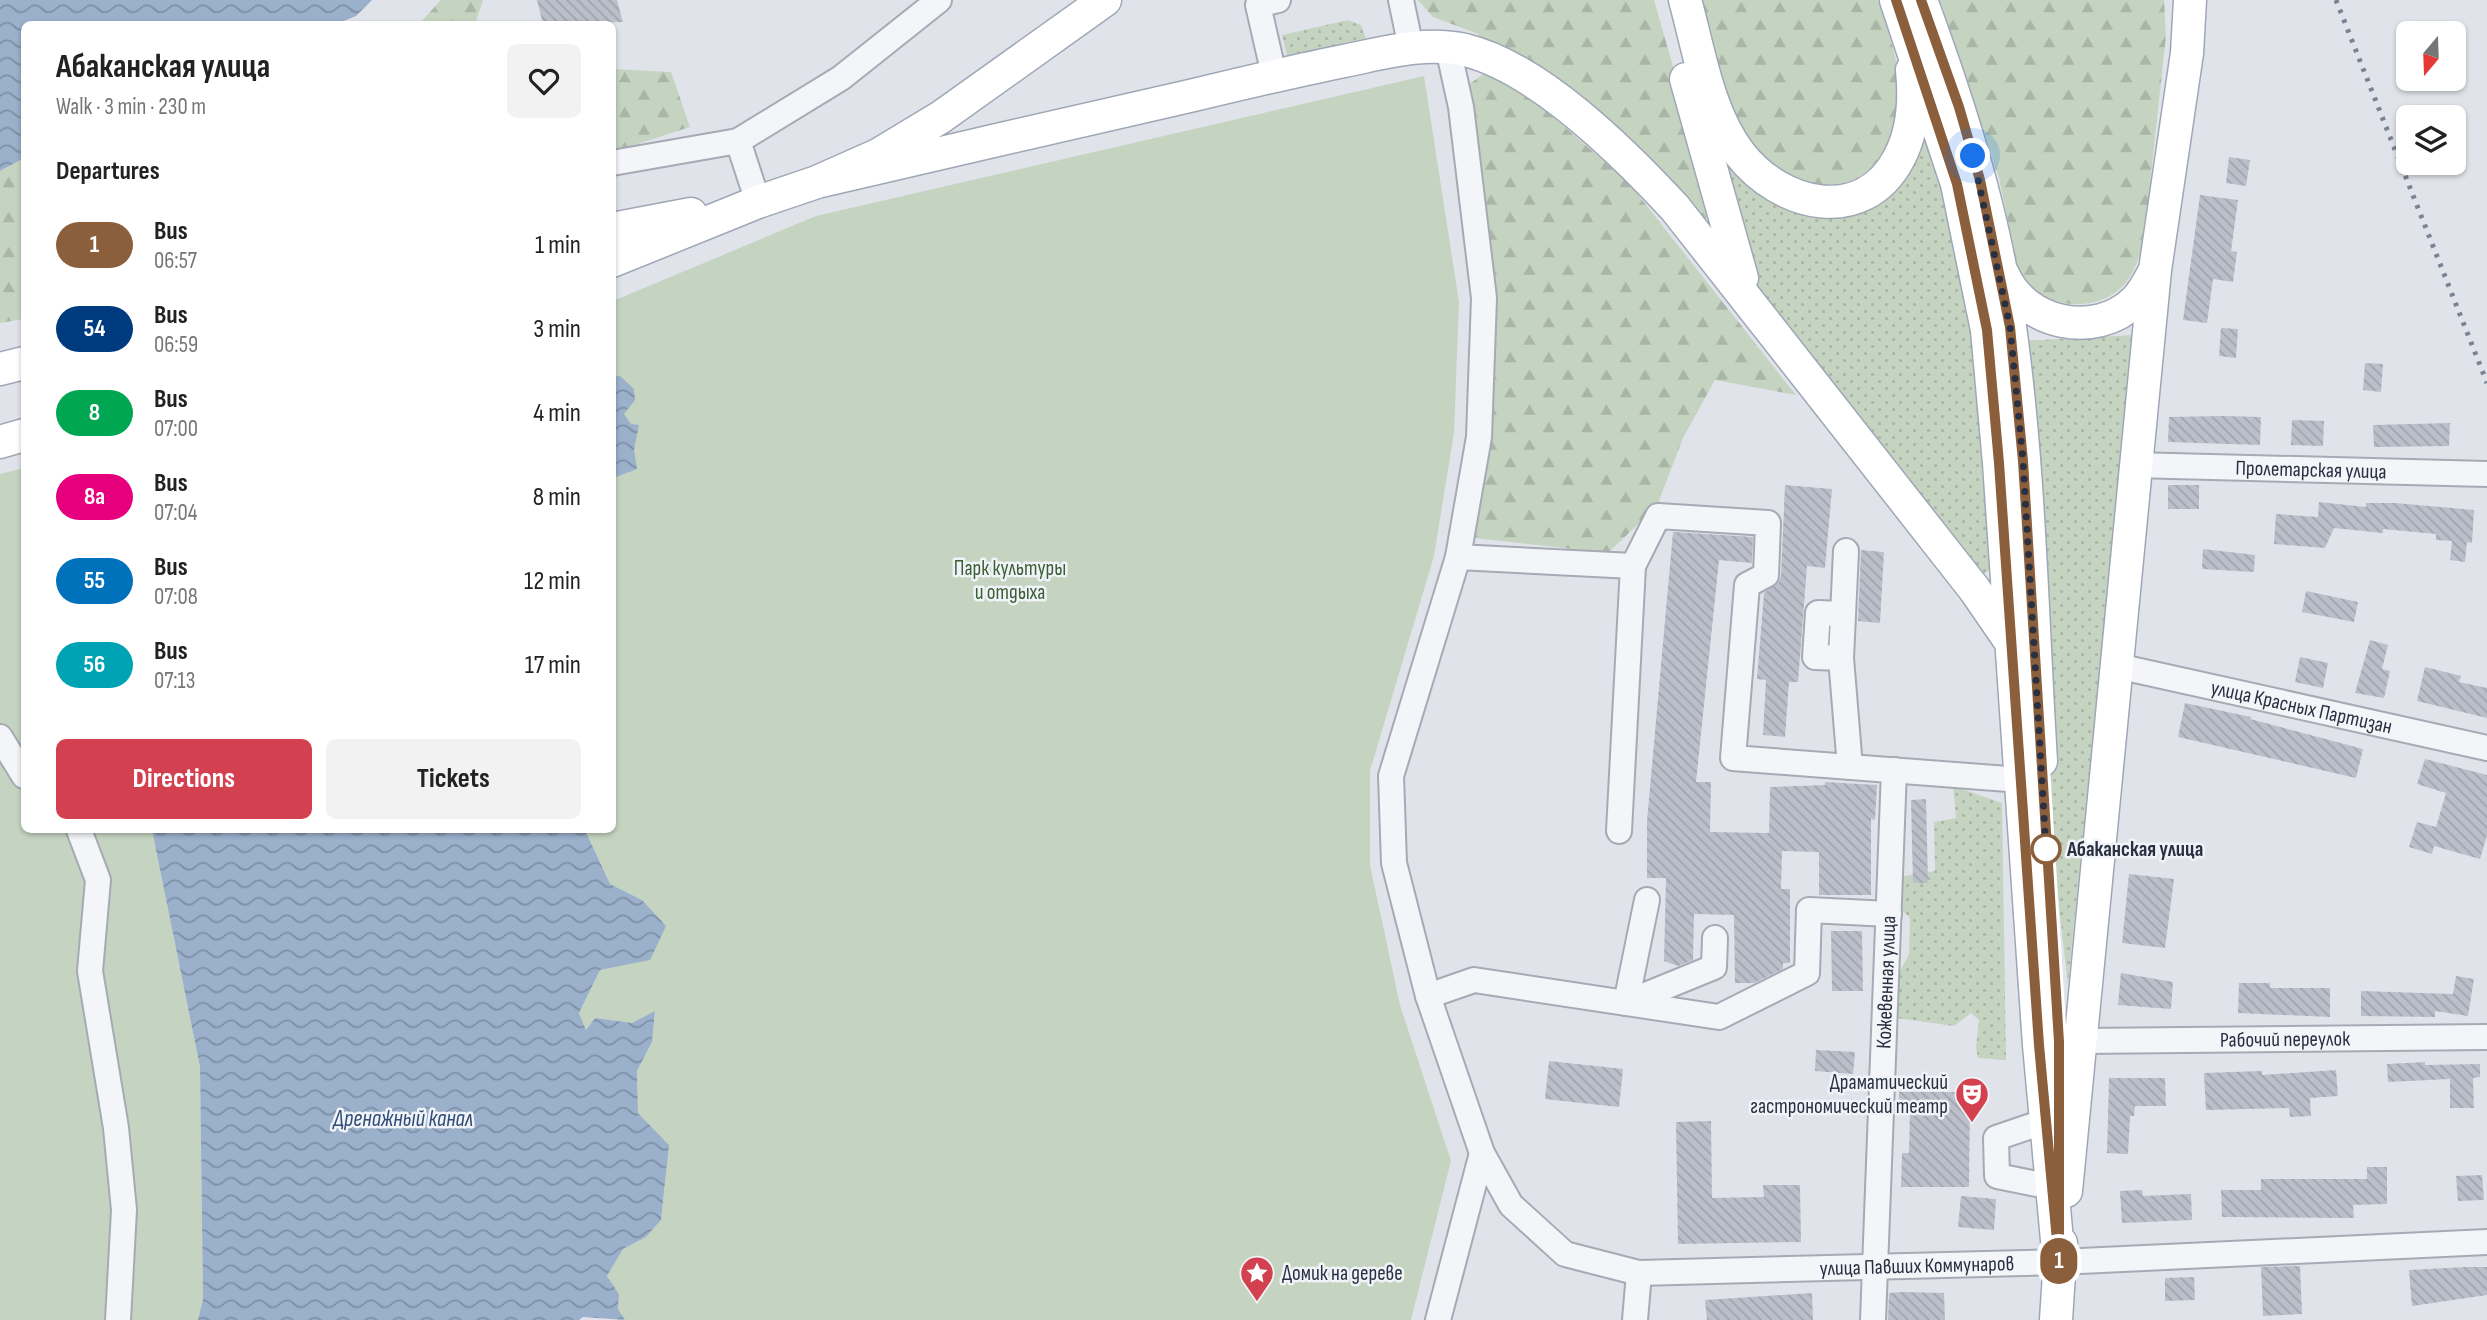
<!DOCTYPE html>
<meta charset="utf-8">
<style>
:root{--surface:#fff;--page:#f2f2f2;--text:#222;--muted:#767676;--accent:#d34151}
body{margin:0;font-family:"Sofia Sans Condensed",sans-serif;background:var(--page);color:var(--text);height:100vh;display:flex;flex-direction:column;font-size:26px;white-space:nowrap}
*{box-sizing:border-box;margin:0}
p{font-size:23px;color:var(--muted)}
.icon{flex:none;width:38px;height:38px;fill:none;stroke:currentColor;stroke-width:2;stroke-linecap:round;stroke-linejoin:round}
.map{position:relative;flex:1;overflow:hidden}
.details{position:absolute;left:21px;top:21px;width:595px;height:812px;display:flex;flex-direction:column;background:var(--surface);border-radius:10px;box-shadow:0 2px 5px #0004}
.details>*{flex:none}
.badge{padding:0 14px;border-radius:23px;font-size:24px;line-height:46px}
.needle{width:46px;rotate:199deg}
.fabs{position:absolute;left:2396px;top:21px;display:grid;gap:14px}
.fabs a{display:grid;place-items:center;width:70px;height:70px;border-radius:10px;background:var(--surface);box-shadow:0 2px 5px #0004;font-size:35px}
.you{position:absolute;width:35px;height:35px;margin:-18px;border:5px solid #fff;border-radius:50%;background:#1a73e8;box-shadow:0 0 0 10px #1a73e833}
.map>.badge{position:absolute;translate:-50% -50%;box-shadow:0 0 0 4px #fff}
h2{padding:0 35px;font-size:26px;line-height:63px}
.round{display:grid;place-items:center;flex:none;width:74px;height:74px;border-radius:10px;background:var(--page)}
.summary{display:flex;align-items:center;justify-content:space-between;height:119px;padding:0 35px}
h1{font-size:33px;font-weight:700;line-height:52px}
.cta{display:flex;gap:14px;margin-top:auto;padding:14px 35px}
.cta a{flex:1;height:80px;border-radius:10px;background:var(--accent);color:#fff;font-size:28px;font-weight:700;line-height:80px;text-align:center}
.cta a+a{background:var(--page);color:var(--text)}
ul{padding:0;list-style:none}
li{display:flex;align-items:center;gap:21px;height:84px;padding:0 35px}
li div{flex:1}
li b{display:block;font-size:26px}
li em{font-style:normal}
li .badge{min-width:77px;font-weight:700;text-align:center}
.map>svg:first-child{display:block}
.grass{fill:url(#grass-dots)}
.forest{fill:url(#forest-firs)}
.green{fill:#c5d4c1}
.water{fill:url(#water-waves)}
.building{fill:url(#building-back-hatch)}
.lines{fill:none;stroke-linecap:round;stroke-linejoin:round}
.minor-casing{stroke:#a5aab4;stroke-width:28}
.major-casing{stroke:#9fa7b6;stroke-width:35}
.minor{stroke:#f3f5f8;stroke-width:24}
.major{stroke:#fff;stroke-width:32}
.rail{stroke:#798294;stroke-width:5;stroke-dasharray:3.5 7;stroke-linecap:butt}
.line-casing{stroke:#fff;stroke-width:16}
.line{stroke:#8b5e3c;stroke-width:10}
.walk{stroke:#283042;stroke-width:7;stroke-dasharray:0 12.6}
.stop-dot{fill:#fff;stroke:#8b5e3c;stroke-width:3.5}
.labels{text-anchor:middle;stroke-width:5;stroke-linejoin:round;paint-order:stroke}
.street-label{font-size:21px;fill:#283042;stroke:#f0f3f7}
.park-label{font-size:21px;fill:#3b5e35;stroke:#f0f3f7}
.stop-label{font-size:21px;font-weight:bold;fill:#283042;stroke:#f0f3f7;text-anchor:start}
.poi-label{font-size:21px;fill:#283042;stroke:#f0f3f7;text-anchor:end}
.water-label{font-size:23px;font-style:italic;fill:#304d78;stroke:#f0f3f7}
</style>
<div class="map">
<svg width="2487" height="1320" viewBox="0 0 2487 1320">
<defs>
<pattern id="grass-dots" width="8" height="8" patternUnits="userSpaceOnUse" patternTransform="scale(1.75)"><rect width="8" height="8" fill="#c5d4c1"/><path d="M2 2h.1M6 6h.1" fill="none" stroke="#a9b6a7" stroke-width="1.8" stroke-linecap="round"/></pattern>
<pattern id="forest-firs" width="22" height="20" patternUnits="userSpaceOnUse" patternTransform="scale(1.75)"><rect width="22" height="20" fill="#c5d4c1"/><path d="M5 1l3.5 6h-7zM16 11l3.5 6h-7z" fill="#a9b6a7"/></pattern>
<pattern id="water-waves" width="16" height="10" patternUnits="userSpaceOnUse" patternTransform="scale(1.75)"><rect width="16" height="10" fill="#9ab0cb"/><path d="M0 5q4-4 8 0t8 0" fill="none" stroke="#7e90a6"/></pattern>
<pattern id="building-back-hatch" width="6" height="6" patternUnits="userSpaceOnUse" patternTransform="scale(1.75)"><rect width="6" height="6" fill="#babfca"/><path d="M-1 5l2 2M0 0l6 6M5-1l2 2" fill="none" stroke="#a0a4af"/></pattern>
</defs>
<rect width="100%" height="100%" fill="#e0e4ea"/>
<path class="grass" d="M1348,20L1361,25L1368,44L1288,59L1282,35Z
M1712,121L1927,139C1976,273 1982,426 1992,567L1978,580L1764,298L1754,281Z
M2133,335L2068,984L2053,856L2021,341Z
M1953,786L2002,803L2006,1060L1978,1058L1976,1048L1979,1020L1971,1013L1954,1026L1889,1017V989L1909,955L1910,918L1894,902L1898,877L1935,871L1934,822L1956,818Z"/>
<path class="forest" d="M441,0H483L475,24H419Z
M1418,0H1654L1715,213L1698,223L1493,55L1478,34L1433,17Z
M1700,0H1878C1897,55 1921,128 1870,174C1861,183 1842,187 1830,192L1774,172L1734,123Z
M1940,0H2164L2166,36L2144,239C2139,259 2133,279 2116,292C2085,314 2040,305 2019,274L1999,178Z
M612,69L671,72L690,127L613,152Z
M1490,69L1552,116L1628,182L1796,395L1715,380L1683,438L1657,506L1608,553L1474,538L1492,373L1464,88Z
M24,158V319L0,323V171Z"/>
<path class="green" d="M1424,76L1459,302L1454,433L1434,556L1370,771V865L1400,1005L1451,1161L1411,1320H625L618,1310L619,1294L607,1276L623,1249L646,1237L661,1220L669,1145L638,1113L637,1071L652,1042L655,1012L632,1023L595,1018L586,1030L579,1013L600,970L650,959L642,900L610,884L585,830H612L613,301L816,216Z
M24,468V830H152L200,1067L203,1299L198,1320H0V474Z"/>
<path class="water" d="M0,0H372L356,16L336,24H24V158L0,171Z
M620,376L634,389L635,400L624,414L631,424L639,425L634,450L637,469L613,478V377Z
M152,830H585L610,884L642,900L666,926L650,960L600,970L579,1013L586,1030L595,1018L632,1023L655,1011L652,1042L637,1071L638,1113L669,1145L661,1220L646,1237L623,1249L607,1276L619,1294L618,1309L625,1320L583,1317L579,1320H198L203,1299L200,1067Z"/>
<path class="building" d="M537,0H617L623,22L543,24Z
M2229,157L2250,160L2246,186L2226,183Z
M2200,195L2238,200L2231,251L2237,252L2233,282L2213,279L2207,323L2183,320Z
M2221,328L2238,329L2236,358L2219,356Z
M2365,363L2383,364L2381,392L2363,390Z
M2224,416L2261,417L2260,445L2168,442L2169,417Z
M2292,420L2324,421L2323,446L2291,445Z
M2450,423L2449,446L2374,447L2373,425Z
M1785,485L1832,489L1825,568L1807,566L1798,682H1789L1785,737L1763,735L1766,680L1757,679L1764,593L1778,583L1781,576Z
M2168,485H2199V509H2168Z
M2319,502L2366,507V503H2395L2474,510L2472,543L2467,542L2465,562L2450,560L2452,541L2436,540V534L2383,529V533L2334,528L2325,548L2274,544L2276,514L2318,517Z
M1673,532L1753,537L1752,563L1719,560L1696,782H1711L1710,832L1769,833L1770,787L1825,785V782L1877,785L1875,820L1871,819V895H1819V852L1782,851L1781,889H1790V963H1783V969L1754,983H1735L1734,915L1694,914L1693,960L1678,966L1664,961L1666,878H1647V821Z
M2203,549L2255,555L2254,572L2202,569Z
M1861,550L1884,552L1880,623L1858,621Z
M2306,591L2358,602L2354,622L2302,612Z
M2370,640L2388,645L2382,669L2390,671L2384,698L2355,693Z
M2300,657L2328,663L2323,688L2295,682Z
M2425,667L2461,676L2459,682L2487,688V718L2417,701Z
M2185,703L2251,717L2250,719L2363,749L2356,778L2178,737Z
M2425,759L2487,775V835L2480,859L2434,846L2432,854L2409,847L2417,822L2436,827L2446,793L2417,784Z
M1926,799L1928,883H1913L1911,800Z
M2129,874L2174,879L2165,948L2122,943Z
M1831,931H1862L1863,991H1832Z
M2121,973L2173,982L2171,1009L2118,1005Z
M2456,976L2474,979L2468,1016L2435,1011V1017L2361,1016V991L2453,994Z
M2239,983H2270V988H2330V1017L2238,1013Z
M1816,1050L1855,1052L1853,1074L1815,1071Z
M1549,1061L1623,1069L1619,1107L1545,1099Z
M2425,1062V1065L2480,1064V1077L2473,1078L2474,1108H2450V1079L2388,1082L2387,1064Z
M2336,1070L2338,1096L2310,1098L2311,1116L2290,1117L2289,1108L2206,1110L2204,1073L2262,1071V1075Z
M2109,1078H2165L2166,1106H2135L2134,1116H2130L2128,1154L2107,1153Z
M1899,1092H1970L1969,1187H1901L1902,1153H1909L1910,1107H1899Z
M1711,1121L1712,1198L1764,1197L1763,1185H1800L1801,1242L1678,1244L1676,1122Z
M2367,1167H2387V1204L2353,1205L2354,1218L2222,1217L2221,1190H2261V1179H2367Z
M2482,1175L2484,1200L2458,1201L2456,1176Z
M2142,1190L2143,1196L2191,1194L2192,1220L2122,1223L2120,1191Z
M1961,1196L1996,1199L1994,1230L1958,1227Z
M2300,1266L2302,1314L2263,1316L2261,1267Z
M2465,1267H2487V1295L2412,1306L2409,1270Z
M2194,1277L2195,1300L2165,1301V1278Z
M1902,1292L1944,1293L1945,1320H1888L1889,1293Z
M1812,1293L1813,1320H1707L1705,1300Z"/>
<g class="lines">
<g class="minor-casing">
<g id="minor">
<path d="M1401,0L1411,48"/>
<path id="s1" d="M1448,48L1461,107L1484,298L1479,437L1458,557L1391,776L1394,863L1428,996L1482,1153L1511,1205L1565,1254L1639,1273L2059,1262L2487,1242"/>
<path d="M1274,75L1258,5L1278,0"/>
<path d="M612,163L738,141"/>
<path d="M758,202L738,141L841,78L939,0"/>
<path id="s2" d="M2134,465L2487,474"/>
<path d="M1846,551L1841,658L1850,767"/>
<path d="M1458,557L1633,566L1619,831"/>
<path d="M1633,566L1658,516L1768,523L1766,575L1747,585L1733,758L2021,780"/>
<path d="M1841,658L1815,657L1818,613L1843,614"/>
<path id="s3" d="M2117,666L2487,748"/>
<path d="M0,737L24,776"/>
<path d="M79,830L98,880L90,971L116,1128L124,1210L118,1320"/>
<path d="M1647,900L1626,1003L1714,967L1715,938"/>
<path d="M1428,996L1474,980L1719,1017L1807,973L1809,910L1889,914"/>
<path id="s4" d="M2082,1041L2487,1037"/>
<path d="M2046,1121L1996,1138L1997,1176L2052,1187"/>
<path d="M1438,1320L1482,1153"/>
<path d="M1635,1320L1639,1273"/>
<path id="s5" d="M1873,1320L1894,770"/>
</g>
</g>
<g class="major-casing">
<path id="major" d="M1685,0C1699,50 1708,113 1740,154C1780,206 1863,227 1899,158C1913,132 1915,99 1912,70
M1896,0L1957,184L1987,330L1999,463L2039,1045L2059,1262
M1921,0C1960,106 1995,215 2010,327C2030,470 2032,616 2041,761
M1686,79L1742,278
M817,182C942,152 1069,124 1194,95C1244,83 1294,71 1344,61C1384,53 1424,41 1465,50C1539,68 1624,153 1675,208L1975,590L2010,641
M612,229L691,214
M612,261L758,202L817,182L878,155L941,117L1105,0
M2003,274C2024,324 2095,340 2135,301C2144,292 2149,281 2155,270L2187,53L2190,0
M0,369L24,363
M0,442L24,435
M2066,1191L2155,270
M2056,1320L2061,1243"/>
</g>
<use href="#minor" class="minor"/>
<use href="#major" class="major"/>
<path class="rail" d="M2336,0L2487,383"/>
</g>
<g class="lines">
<g class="line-casing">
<path id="line" d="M1896,0L1957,184L1987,330L1999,463L2039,1045L2059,1262V1042L2023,461L2010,327L1980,180L1959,107L1921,0"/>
</g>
<use href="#line" class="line"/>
<path class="walk" d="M1973,156L2010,327L2023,461L2046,849"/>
</g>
<defs>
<g id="theatre-pin" transform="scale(1.75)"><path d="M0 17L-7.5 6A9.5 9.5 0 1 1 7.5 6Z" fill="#d34151" stroke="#f0f3f7"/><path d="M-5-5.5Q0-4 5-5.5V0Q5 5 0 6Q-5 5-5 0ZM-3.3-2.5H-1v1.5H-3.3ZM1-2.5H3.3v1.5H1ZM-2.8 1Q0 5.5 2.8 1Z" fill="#fff"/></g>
<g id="sight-pin" transform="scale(1.75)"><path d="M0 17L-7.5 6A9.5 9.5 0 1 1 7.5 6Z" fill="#d34151" stroke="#f0f3f7"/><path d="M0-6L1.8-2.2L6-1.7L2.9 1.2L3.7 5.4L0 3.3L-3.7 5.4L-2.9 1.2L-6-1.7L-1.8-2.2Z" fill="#fff"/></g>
</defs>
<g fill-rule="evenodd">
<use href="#theatre-pin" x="1972" y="1094"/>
<use href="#sight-pin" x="1257" y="1273"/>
</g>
<circle class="stop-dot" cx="2046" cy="849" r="14"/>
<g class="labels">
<g class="street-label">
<text dy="7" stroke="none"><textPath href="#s2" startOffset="177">Пролетарская улица</textPath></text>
<text dy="7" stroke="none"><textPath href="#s3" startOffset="189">улица Красных Партизан</textPath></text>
<text dy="7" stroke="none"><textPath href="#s5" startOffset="338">Кожевенная улица</textPath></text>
<text dy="7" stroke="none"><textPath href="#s4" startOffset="203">Рабочий переулок</textPath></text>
<text dy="7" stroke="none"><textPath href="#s1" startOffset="1620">улица Павших Коммунаров</textPath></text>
</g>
<g class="park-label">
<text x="1010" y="575">Парк культуры<tspan x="1010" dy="24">и отдыха</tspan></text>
</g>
<g class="stop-label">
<text x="2067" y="856">Абаканская улица</text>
</g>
<g class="poi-label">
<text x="1948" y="1089">Драматический<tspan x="1948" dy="24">гастрономический театр</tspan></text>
<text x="1282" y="1280" text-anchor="start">Домик на дереве</text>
</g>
<g class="water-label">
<text x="403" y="1126">Дренажный канал</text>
</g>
</g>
</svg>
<div class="fabs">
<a><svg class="needle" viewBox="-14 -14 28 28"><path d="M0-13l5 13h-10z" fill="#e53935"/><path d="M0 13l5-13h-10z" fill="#767676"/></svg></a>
<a><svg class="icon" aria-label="layers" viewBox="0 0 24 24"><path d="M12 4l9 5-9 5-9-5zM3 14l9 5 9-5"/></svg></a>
</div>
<div class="you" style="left:1973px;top:156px"></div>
<b class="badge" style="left:2059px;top:1261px;background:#8b5e3c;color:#fff">1</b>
<section class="details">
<div class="summary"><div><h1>Абаканская улица</h1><p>Walk · 3 min · 230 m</p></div><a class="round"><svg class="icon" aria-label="heart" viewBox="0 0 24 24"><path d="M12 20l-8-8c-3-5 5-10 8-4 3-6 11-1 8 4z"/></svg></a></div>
<h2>Departures</h2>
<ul>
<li><span class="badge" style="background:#8b5e3c;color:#fff">1</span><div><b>Bus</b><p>06:57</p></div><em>1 min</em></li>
<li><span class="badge" style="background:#003b80;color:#fff">54</span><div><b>Bus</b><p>06:59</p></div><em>3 min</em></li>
<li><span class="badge" style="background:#00a651;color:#fff">8</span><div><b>Bus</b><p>07:00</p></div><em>4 min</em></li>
<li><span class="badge" style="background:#e6007e;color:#fff">8а</span><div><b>Bus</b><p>07:04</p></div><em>8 min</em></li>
<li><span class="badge" style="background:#0072bc;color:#fff">55</span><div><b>Bus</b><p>07:08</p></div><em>12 min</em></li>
<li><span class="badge" style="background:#00a3b4;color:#fff">56</span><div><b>Bus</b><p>07:13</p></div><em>17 min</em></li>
</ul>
<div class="cta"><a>Directions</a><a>Tickets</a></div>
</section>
</div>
